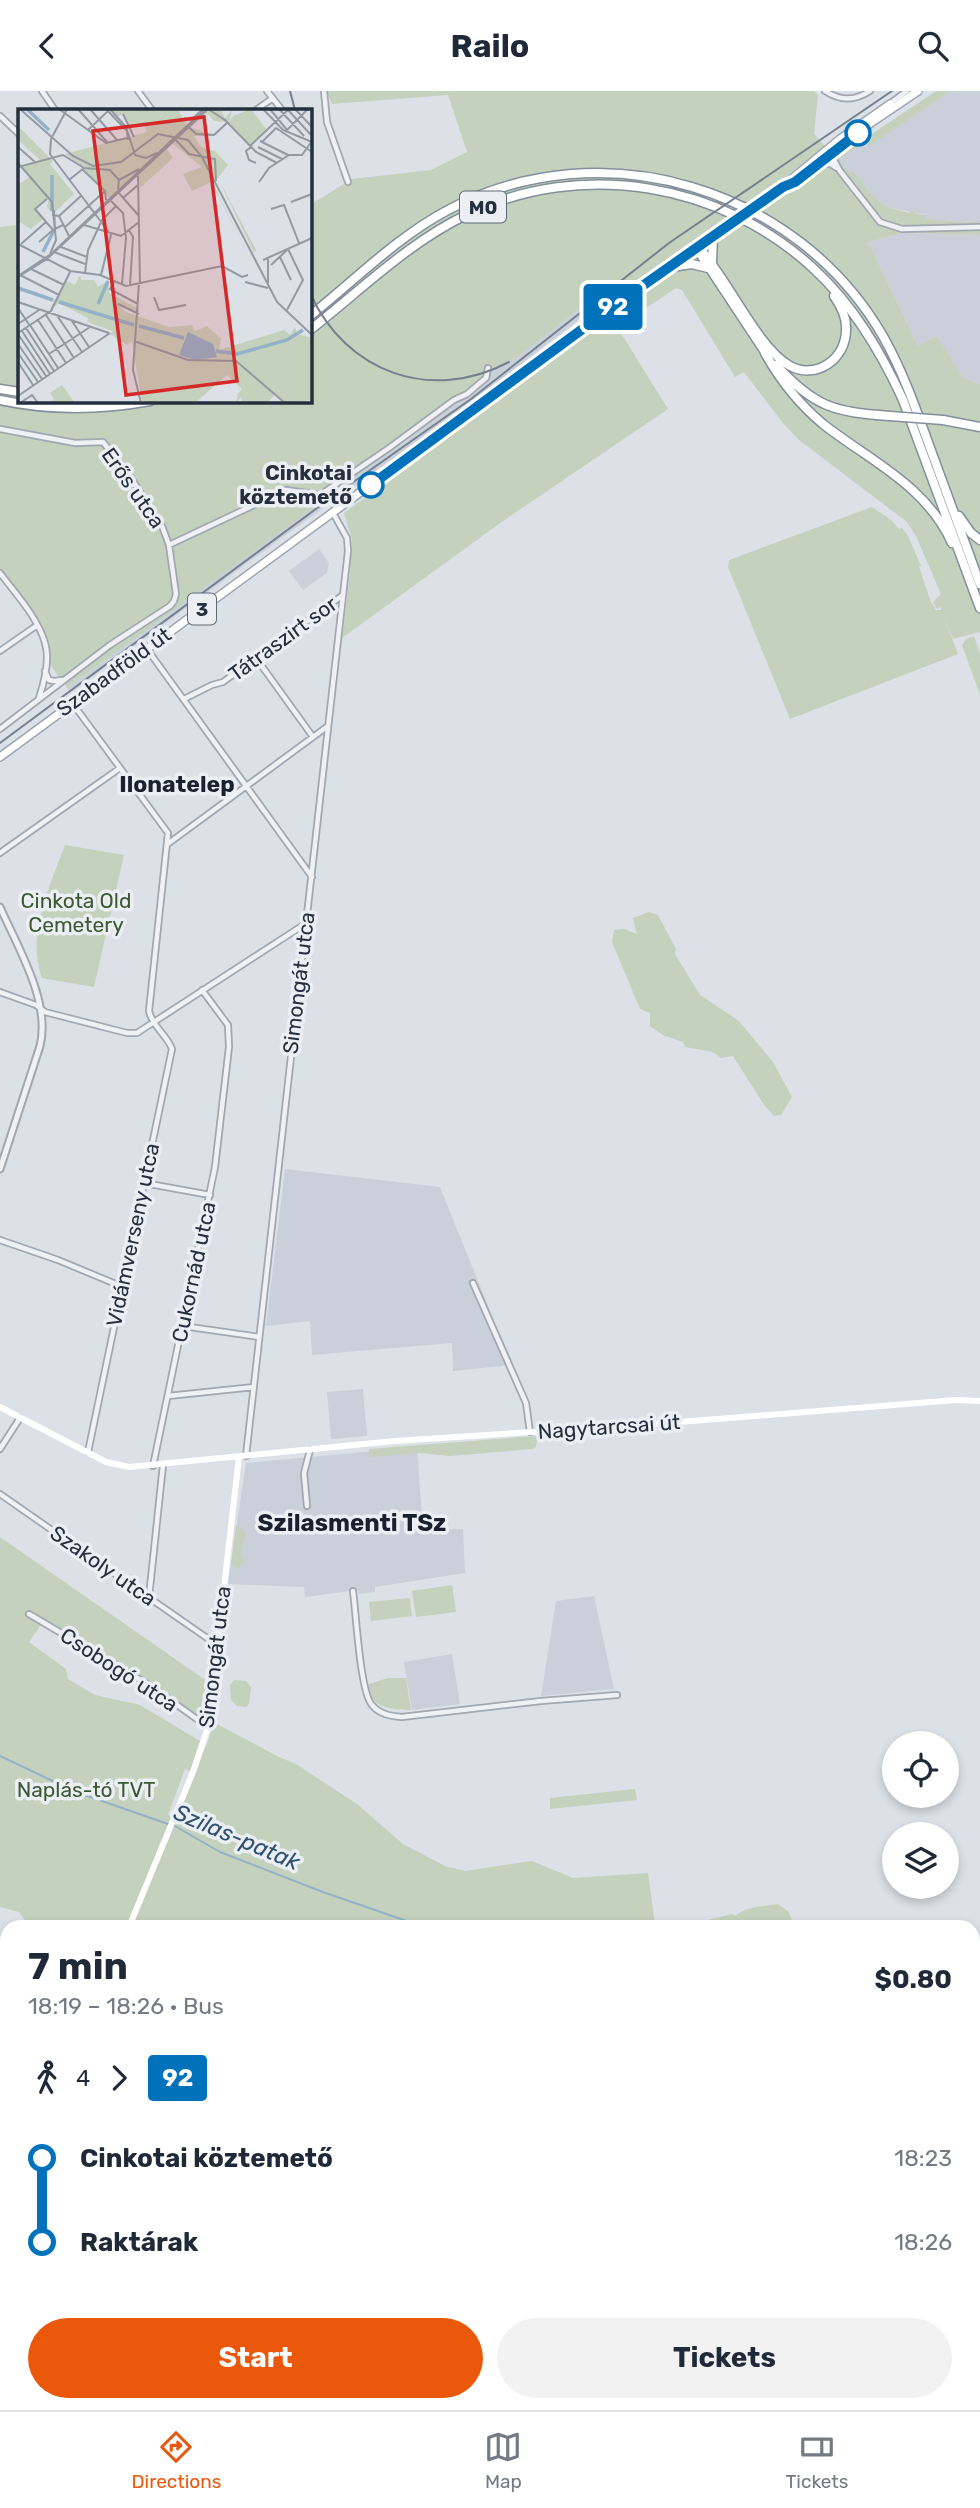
<!DOCTYPE html>
<meta charset="utf-8">
<style>
:root{--surface:#fff;--page:#f2f2f3;--text:#1f2937;--muted:#747a83;--line:#e0e1e3;--accent:#ea580c}
body{margin:0;font-family:Rubik,sans-serif;background:var(--page);color:var(--text);height:100vh;display:flex;flex-direction:column;font-size:26px;white-space:nowrap}
*{box-sizing:border-box;margin:0}
p{font-size:23px;color:var(--muted)}
.icon{flex:none;width:38px;height:38px;fill:none;stroke:currentColor;stroke-width:2;stroke-linecap:round;stroke-linejoin:round}
.map{position:relative;flex:1;overflow:hidden}
.panel{position:absolute;left:0px;top:1829px;width:980px;height:492px;display:flex;flex-direction:column;background:var(--surface);border-radius:21px 21px 0 0;box-shadow:0 4px 10px #0003}
.panel>*{flex:none}
.badge{padding:0 14px;border-radius:5px;font-size:24px;line-height:46px}
.buttons{position:absolute;left:882px;top:1640px;display:grid;gap:14px}
.buttons a{display:grid;place-items:center;width:77px;height:77px;border-radius:50%;background:var(--surface);box-shadow:0 4px 10px #0003;font-size:35px}
.map>.badge{position:absolute;translate:-50% -50%;box-shadow:0 0 0 4px #fff}
.legs{display:flex;align-items:center;gap:10px;height:77px;padding:0 28px;font-size:23px}
.legs p{margin-inline-start:auto}
.head{display:flex;align-items:center;justify-content:space-between;height:119px;padding:0 28px}
h1{font-size:38px;font-weight:700;line-height:52px}
.action{display:flex;gap:14px;margin-top:auto;padding:14px 28px}
.action a{flex:1;height:80px;border-radius:42px;background:var(--accent);color:#fff;font-size:28px;font-weight:700;line-height:80px;text-align:center}
.action a+a{background:var(--page);color:var(--text)}
ul{padding:0 28px;list-style:none}
li{display:flex;align-items:center;gap:24px;height:84px;font-size:26px}
li i{display:grid;place-items:center;width:10px;height:100%;margin:0 9px;background:currentColor}
li i::after{content:'';width:18px;height:18px;margin:-9px;border:5px solid;border-radius:50%;background:var(--surface)}
li p{margin-inline-start:auto}
li:first-child i{background:linear-gradient(#0000 50%,currentColor 0)}
li:last-child i{background:linear-gradient(currentColor 50%,#0000 0)}
header{display:flex;justify-content:space-between;align-items:center;height:91px;padding:0 28px;background:var(--surface);font-size:32px;font-weight:700}
.tabs{display:flex;justify-content:space-around;align-items:center;height:98px;border-top:2px solid var(--line);background:var(--surface);font-size:19px;color:var(--muted)}
.tabs a{display:grid;justify-items:center;gap:4px}
.tabs .selected{color:var(--accent)}
.map>svg:first-child{display:block}
.built{fill:#cad0d9}
.green{fill:#c3d1bd}
.lines{fill:none;stroke-linecap:round;stroke-linejoin:round}
.stream{stroke:#95b1c8;stroke-width:2}
.minor-casing{stroke:#a1a8b1;stroke-width:8}
.tertiary-casing{stroke:#a1a8b1;stroke-width:9}
.primary-casing{stroke:#9ba6b2;stroke-width:10}
.trunk-casing{stroke:#838f9d;stroke-width:11}
.minor{stroke:#eff1f5;stroke-width:4.5}
.tertiary{stroke:#eff1f5;stroke-width:5}
.secondary{stroke:#fff;stroke-width:6}
.primary{stroke:#fff;stroke-width:7}
.trunk{stroke:#fff;stroke-width:8}
.tram{stroke:#758190;stroke-width:2}
.primary-bridge-casing{stroke:#9ba6b2;stroke-width:10;stroke-linecap:butt}
.trunk-bridge-casing{stroke:#838f9d;stroke-width:11;stroke-linecap:butt}
.primary-bridge{stroke:#fff;stroke-width:7}
.trunk-bridge{stroke:#fff;stroke-width:8}
.line-1-casing{stroke:#fff;stroke-width:16}
.line-1{stroke:#0072bc;stroke-width:10}
.stop-1-dot{fill:#fff;stroke:#0072bc;stroke-width:3.5}
.labels{text-anchor:middle;stroke-width:7;stroke-linejoin:round;paint-order:stroke}
.shield{fill:#ebeff4;stroke:#606974;stroke-width:2}
.shield-label{font-size:19px;font-weight:bold;fill:#252f3d}
.stop-label{font-size:21px;font-weight:bold;fill:#252f3d;stroke:#ebeff4;text-anchor:end}
.street-label{font-size:21px;fill:#252f3d;stroke:#ebeff4}
.park-label{font-size:21px;fill:#3c5932;stroke:#ebeff4}
.neighbourhood-label{font-size:23px;font-weight:bold;fill:#18212d;stroke:#ebeff4}
.water-label{font-size:23px;font-style:italic;fill:#2f5171;stroke:#ebeff4}
.quarter-label{font-size:24px;font-weight:bold;fill:#18212d;stroke:#ebeff4}
.inset-river{fill:none;stroke:#95b1c8;stroke-width:3.5}
.inset-road{fill:none;stroke:#939aa3;stroke-width:2}
.view{fill:#d62828;fill-opacity:0.15;stroke:#d62828;stroke-width:3.5}
.inset-edge{fill:none;stroke:#252f3d;stroke-width:3.5}
</style>
<header><svg class="icon" aria-label="back" viewBox="0 0 24 24"><path d="M15 5l-7 7 7 7"/></svg>Railo<svg class="icon" aria-label="search" viewBox="0 0 24 24"><circle cx="10" cy="10" r="6"/><path d="M15 15l6 6"/></svg></header>
<div class="map">
<svg width="980" height="2319" viewBox="0 0 980 2319">
<rect width="100%" height="100%" fill="#dce1e7"/>
<path class="built" d="M951,0H980V131L932,129L926,127L925,124L887,116L873,106L856,83L846,79L839,68L866,51L869,54Z
M904,142L980,144V293L963,288L937,245L918,255L868,151Z
M634,173L622,195L478,307L298,435L70,602L67,597L357,383L407,350L491,278L520,264Z
M319,458L329,472L327,482L303,499L289,480Z
M285,1078L440,1096L512,1274L453,1280L452,1252L312,1264L310,1230L266,1235Z
M363,1298L367,1345L331,1348L327,1301Z
M417,1356L423,1439L463,1438L465,1482L375,1496V1501L359,1503L358,1499L305,1506L304,1496L228,1493L246,1372Z
M594,1505L614,1598L541,1605L556,1510Z
M452,1563L460,1613L412,1619L404,1571Z"/>
<path class="green" d="M326,0H814L818,4L814,43L836,67L936,0H951L869,55L866,51L839,68L846,79L856,83L873,106L887,116L909,122L913,119L916,123L926,124V127L932,129L980,131V144L904,142L868,151L918,255L937,245L963,287L980,293V541L953,548L942,521L958,563L790,628L728,476L729,469L872,416L891,429L899,438L902,437L908,445L921,475H919L930,509L936,519H941V516L937,518L933,511L941,503L916,445L907,431L799,349L782,331L744,281L735,286L682,199L676,197L625,231L618,233L603,199L520,264L492,278V283L488,289L67,597L49,572V552L39,533L24,507L0,478V136L19,134V310H310V114L352,88L431,79L467,61L448,4L332,13Z
M611,226L668,318L503,430L342,547L350,484L352,448L344,422Z
M974,545L980,563V604L962,554L966,548Z
M65,754L124,764L94,896L42,887C26,843 50,795 65,754Z
M649,821L658,824L676,858L675,863L700,904L739,930L773,971L792,1006L781,1024L774,1025L764,1014L733,965L721,967L713,961L685,956L683,951L663,944L650,935V922L640,918L612,851L614,839L624,838L637,843L633,827Z
M535,1345L537,1348L536,1356L532,1358L450,1365L420,1362L369,1366V1358Z
M236,1435L242,1436L246,1443L241,1461L244,1471L238,1478L231,1473Z
M0,1446L211,1593L206,1630L54,1533L42,1532L29,1551L66,1578L68,1588L95,1604L140,1614L200,1650L190,1680L185,1678L168,1724L177,1728L215,1632L279,1666L296,1673L357,1713L403,1753L445,1775L465,1780L532,1770L573,1787L648,1782L655,1834L665,1836H30L19,1821L0,1816Z
M452,1494L456,1521L416,1526L412,1500Z
M410,1507L412,1525L371,1530L369,1511Z
M388,1587H406L411,1619C393,1619 367,1617 369,1593Z
M234,1589L246,1590L251,1596L249,1613L246,1616L237,1615L231,1609L230,1594Z
M635,1698L637,1709L550,1718V1707Z
M778,1813L789,1821L794,1836H680L732,1823L735,1825C746,1816 764,1815 778,1813Z
M980,2010V2319H952L948,2314H973V2011Z
M119,2314H817L810,2319H120Z"/>
<g class="lines">
<path class="stream" d="M0,1665L76,1701L168,1733
M173,1734L220,1761L323,1801L424,1836
M973,2088L980,2089"/>
<g class="minor-casing">
<path id="minor" d="M42,0L55,19
M138,0L152,19
M267,0L282,19
M324,0L327,31L348,91
M825,0C840,10 855,10 870,0
M892,11L907,0
M256,19L273,7
M0,25L19,43
M836,60L834,69L840,80L880,131L902,138L980,136
M820,75L829,72L837,77
M611,217L617,227L621,228L640,216
M0,338L75,352L103,351L129,384L162,435L169,454L176,503L174,510L170,515L110,554L0,638
M169,454L286,399L320,404L389,357L454,309L467,303L486,287L488,277
M0,482C16,503 38,527 45,552C50,568 44,592 39,607
M147,558L312,786
M0,560L36,535
M256,567L313,646
M45,580L49,589L54,590L62,589
M184,608L212,594L223,591L343,504
M73,613L168,742L149,920C152,935 167,944 172,958L88,1361
M169,752L328,635
M0,762L120,677
M0,901L36,914L45,921L127,942H137L305,833
M144,1092L210,1104
M0,1149L58,1169L123,1196
M473,1192L526,1312L530,1341
M183,1235L259,1246
M168,1305L254,1296
M0,1358L20,1327
M246,1365L348,460L347,447L333,422
M153,1375L215,1076L229,956L228,934L202,899
M0,1403L207,1547
M307,1415L304,1382L310,1359
M353,1500C356,1521 360,1601 372,1614C379,1623 390,1625 402,1626L541,1610L617,1604
M149,1506L163,1374
M29,1523L149,1594L208,1636"/>
</g>
<g class="tertiary-casing">
<path id="tertiary" d="M0,816C18,857 51,911 40,955L0,1078
M973,2137L980,2138"/>
</g>
<g class="primary-casing">
<path id="primary" d="M786,93L840,48L890,13
M783,96L795,91L872,31L918,0
M0,666L611,217L716,144"/>
</g>
<g class="trunk-casing">
<path id="trunk" d="M698,156C727,186 757,257 790,275C816,289 846,268 846,239C847,227 841,215 834,205
M697,158L767,264
M712,171L713,147
M671,176L692,173L708,177
M310,225C355,189 397,146 448,119C602,37 799,97 884,247C903,281 916,318 929,354C946,400 963,447 980,493
M310,239C361,199 409,151 468,123C582,68 722,92 814,178C854,215 881,261 903,309L980,517
M765,262C780,289 799,313 823,333C870,370 926,394 952,452
M776,274C815,316 833,321 890,325
M0,298L19,301
M0,309C50,320 100,319 150,310
M943,329L980,336
M959,425L971,442L980,449"/>
</g>
<use href="#minor" class="minor"/>
<use href="#tertiary" class="tertiary"/>
<path class="secondary" d="M0,1316L106,1371L129,1376L395,1350L654,1333L956,1309L980,1310
M129,1836L193,1681L208,1636L239,1366
M116,2314V2319"/>
<use href="#primary" class="primary"/>
<use href="#trunk" class="trunk"/>
<path class="tram" d="M290,0L295,19
M310,202C346,282 431,312 509,271
M0,652L332,406L471,308L669,152L892,0"/>
<g class="primary-bridge-casing">
<path id="primary-bridge" d="M717,144L783,96"/>
</g>
<g class="trunk-bridge-casing">
<path id="trunk-bridge" d="M890,325L943,329"/>
</g>
<use href="#primary-bridge" class="primary-bridge"/>
<use href="#trunk-bridge" class="trunk-bridge"/>
</g>
<g class="lines">
<g class="line-1-casing">
<path id="line-1" d="M371,394L611,217L783,96L795,91L858,42"/>
</g>
<use href="#line-1" class="line-1"/>
</g>
<g class="stop-1-dot">
<circle cx="858" cy="42" r="12"/>
<circle cx="371" cy="394" r="12"/>
</g>
<g class="labels">
<g class="shield">
<rect x="460" y="100.5" width="46" height="31" rx="5"/>
<rect x="188" y="502.5" width="28" height="31" rx="5"/>
</g>
<g class="shield-label">
<text x="483" y="123">M0</text>
<text x="202" y="525">3</text>
</g>
<g class="stop-label">
<text x="352" y="389">Cinkotai<tspan x="352" dy="24">köztemető</tspan></text>
</g>
<g class="street-label">
<text transform="translate(133 397) rotate(55)" y="7">Erős utca</text>
<text transform="translate(283 548) rotate(-36)" y="7">Tátraszirt sor</text>
<text transform="translate(114 581) rotate(-36)" y="7">Szabadföld út</text>
<text transform="translate(299 892) rotate(-83)" y="7">Simongát utca</text>
<text transform="translate(133 1144) rotate(-78)" y="7">Vidámverseny utca</text>
<text transform="translate(194 1181) rotate(-78)" y="7">Cukornád utca</text>
<text transform="translate(609 1336) rotate(-4)" y="7">Nagytarcsai út</text>
<text transform="translate(103 1475) rotate(35)" y="7">Szakoly utca</text>
<text transform="translate(215 1566) rotate(-83)" y="7">Simongát utca</text>
<text transform="translate(119 1579) rotate(33)" y="7">Csobogó utca</text>
</g>
<g class="park-label">
<text x="76" y="817">Cinkota Old<tspan x="76" dy="24">Cemetery</tspan></text>
<text x="86" y="1706">Naplás-tó TVT</text>
</g>
<g class="neighbourhood-label">
<text x="177" y="701">Ilonatelep</text>
</g>
<g class="water-label">
<text transform="translate(237 1746) rotate(23)" y="8">Szilas-patak</text>
</g>
<g class="quarter-label">
<text x="352" y="1440">Szilasmenti TSz</text>
</g>
</g>
<g transform="translate(18 18)">
<rect width="294" height="294" fill="#dce1e7"/>
<path d="M91,0H159L171,18L191,0L203,1L207,9L214,1L211,13L215,7L233,0L248,20L232,37L210,14L195,27H176L183,38L197,42L210,56L200,69L238,141L236,144L200,69L193,71L232,149L193,73L174,82L165,65L184,58L155,35L149,40L155,49L122,79L120,65L147,37L91,89L65,58L47,45L129,23L126,16L113,19L105,5L99,8ZM189,4L196,12L208,13L196,25L172,19ZM0,17L35,52L32,55L56,85L35,105L29,98L31,89L18,99L25,110L13,120L0,112V76L13,67L3,57L22,51L0,31ZM62,166L63,171H76L80,178L91,171V184L121,200V204L101,196L108,203L151,218L174,216L177,222L189,217L203,230L201,241L266,221L272,226L277,218L279,225L294,229V291L268,294L224,256L257,286L249,294H224L223,288L218,294L220,285L212,294L224,280L209,266L177,294H124L114,232L109,236L92,225L95,222L69,213L70,209L41,194L30,203L36,193L0,180L37,191L47,171L57,176ZM44,276L57,294H31L36,290L32,284Z" fill="#c3d1bd" fill-rule="evenodd"/>
<path d="M170,223L195,235L199,248L177,251L161,246Z" fill="#95b1c8"/>
<path class="inset-river" d="M9,0L31,21M34,102V66M25,143L36,121M0,179L35,191M41,193L116,216M80,195L90,172M121,217L166,229M198,242L219,245L269,231L285,221"/>
<path class="inset-road" d="M2,0L55,47L75,57L103,53L140,25L170,31L184,48L259,193L294,226M41,0L88,34L109,29M49,0L33,30L32,45L93,126M60,0L89,33M72,0L99,31M88,0L109,22L110,31M92,0L108,18L117,46L128,49L139,44M190,0L207,11L238,43L259,54M245,0L265,21L294,33M252,0L269,21M261,0L286,27M277,0L294,18M270,1L294,27M105,5L116,28M166,9L173,11L185,0M171,18L178,25L196,26L210,13M70,21L90,2M269,21L290,0M157,30L171,45L197,50L198,72M242,32L270,46M244,33L258,19L294,43M232,37L271,0M0,38L17,53M233,38L228,42L231,51L238,54M240,38L264,50M0,54L34,93L38,131L32,145M0,58L45,46L66,59M64,60L87,82L88,91M120,67L122,174M51,71L66,59L92,61L101,71L100,80M101,71L121,60M241,73L251,59L271,46H284L294,32M100,83L121,107M105,89L121,75M93,92L105,104L108,129L104,175M273,93L294,85M253,100L266,96L281,134M36,101L37,120L45,116M34,106L41,107L51,127M41,107L64,86M66,116L103,127L121,113M46,119L87,82M111,121L115,128L112,176M21,133L35,121L17,100L29,90M0,135L52,162L82,166L108,177L204,157L224,168L230,166M3,135L28,113M43,138L69,148M36,143L67,155M262,148L273,171M250,150V174M245,151L294,129M253,156L269,141M13,160L46,176M67,164L70,141L84,111L98,97M2,166L41,186M83,166L93,126M0,167L33,145L187,0M0,168L29,150L190,0M96,173L92,180L120,195M227,173L250,179M121,174L115,261L123,294M136,188L141,201L168,196M0,193L91,224M100,195L121,205M0,199L12,217M269,201L285,171L270,140M28,206L56,249M40,208L64,243M20,211L48,254M54,212L71,238M0,215L21,201M12,216L40,259M8,219L36,262M4,222L32,265M0,224L33,202L52,163M0,225L28,267M116,232L170,251L218,252L267,294M0,235L24,270M0,244L20,273M31,245L72,218M0,253L15,276M0,287L92,224M2,294L14,286L20,294"/>
<path class="view" d="M186,8L219,272L108,286L75,22Z"/>
<rect width="294" height="294" class="inset-edge"/>
</g>
</svg>
<div class="buttons">
<a><svg class="icon" aria-label="locate" viewBox="0 0 24 24"><circle cx="12" cy="12" r="6"/><path d="M12 2v4M12 18v4M2 12h4M18 12h4"/></svg></a>
<a><svg class="icon" aria-label="layers" viewBox="0 0 24 24"><path d="M12 4l9 5-9 5-9-5zM3 14l9 5 9-5"/></svg></a>
</div>
<b class="badge" style="left:613px;top:216px;background:#0072bc;color:#fff">92</b>
<section class="panel">
<div class="head"><div><h1>7 min</h1><p>18:19 – 18:26 · Bus</p></div><b>$0.80</b></div>
<div class="legs"><svg class="icon" aria-label="walk" viewBox="0 0 24 24"><circle cx="13" cy="4" r="2"/><path d="M13 8l-2 6 4 7M11 14l-3 7M7 12l3-4h3l4 4"/></svg>4<svg class="icon" aria-label="forward" viewBox="0 0 24 24"><path d="M9 5l7 7-7 7"/></svg><b class="badge" style="background:#0072bc;color:#fff">92</b></div>
<ul>
<li><i style="color:#0072bc"></i><b>Cinkotai köztemető</b><p>18:23</p></li>
<li><i style="color:#0072bc"></i><b>Raktárak</b><p>18:26</p></li>
</ul>
<div class="action"><a>Start</a><a>Tickets</a></div>
</section>
</div>
<nav class="tabs">
<a class="selected"><svg class="icon" aria-label="directions" viewBox="0 0 24 24"><path d="M12 3l9 9-9 9-9-9zM9 14v-3h6M13 9l2 2-2 2"/></svg>Directions</a>
<a><svg class="icon" aria-label="map" viewBox="0 0 24 24"><path d="M3 6l6-2 6 2 6-2v14l-6 2-6-2-6 2zM9 4v14M15 6v14"/></svg>Map</a>
<a><svg class="icon" aria-label="tickets" viewBox="0 0 24 24"><path d="M3 7h18v10H3zM15 7v10"/></svg>Tickets</a>
</nav>
